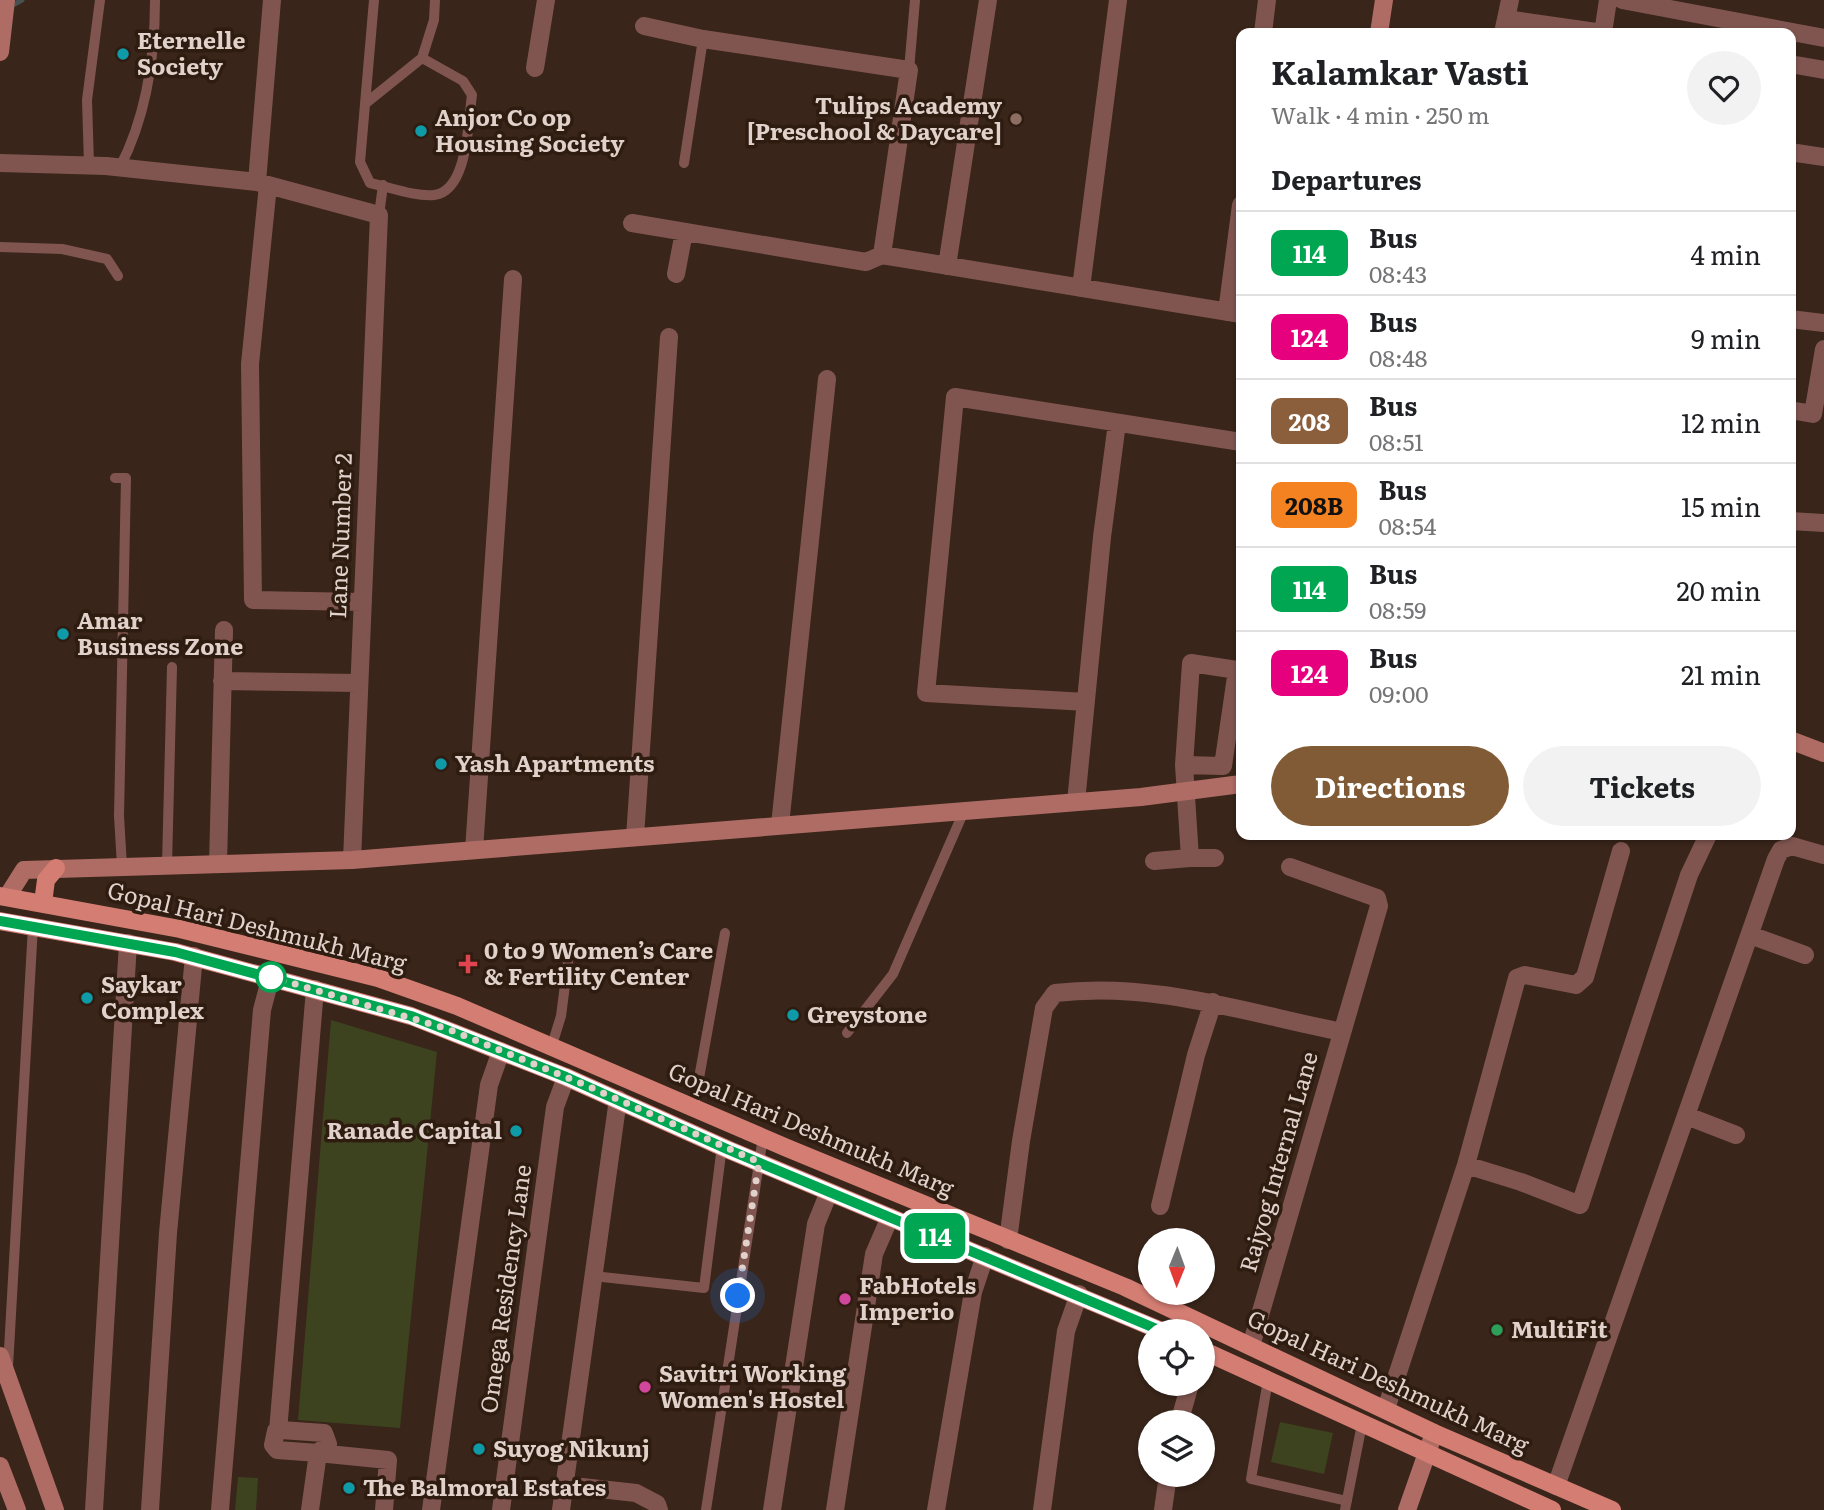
<!DOCTYPE html>
<meta charset="utf-8">
<style>
:root{--surface:#fff;--page:#f2f2f2;--text:#202124;--muted:#757577;--line:#e0e0e0;--accent:#815b35}
body{margin:0;font-family:Literata,serif;background:var(--page);color:var(--text);height:100vh;display:flex;flex-direction:column;font-size:26px;white-space:nowrap}
*{box-sizing:border-box;margin:0}
p{font-size:23px;color:var(--muted)}
.icon{flex:none;width:38px;height:38px;fill:none;stroke:currentColor;stroke-width:2;stroke-linecap:round;stroke-linejoin:round}
.map{position:relative;flex:1;overflow:hidden}
.drawer{position:absolute;left:1236px;top:28px;width:560px;height:812px;display:flex;flex-direction:column;background:var(--surface);border-radius:14px;box-shadow:0 2px 5px #0004}
.drawer>*{flex:none}
.badge{padding:0 14px;border-radius:10px;font-size:24px;line-height:46px}
.needle{width:46px;rotate:181deg}
.buttons{position:absolute;left:1138px;top:1228px;display:grid;gap:14px}
.buttons a{display:grid;place-items:center;width:77px;height:77px;border-radius:50%;background:var(--surface);box-shadow:0 2px 5px #0004;font-size:35px}
.you{position:absolute;width:35px;height:35px;margin:-18px;border:5px solid #fff;border-radius:50%;background:#1a73e8;box-shadow:0 0 0 10px #1a73e833}
.map>.badge{position:absolute;translate:-50% -50%;box-shadow:0 0 0 4px #fff}
h2{padding:0 35px;font-size:26px;line-height:63px}
.round{display:grid;place-items:center;flex:none;width:74px;height:74px;border-radius:37px;background:var(--page)}
.head{display:flex;align-items:center;justify-content:space-between;height:119px;padding:0 35px}
h1{font-size:33px;font-weight:700;line-height:52px}
.cta{display:flex;gap:14px;margin-top:auto;padding:14px 35px}
.cta a{flex:1;height:80px;border-radius:42px;background:var(--accent);color:#fff;font-size:28px;font-weight:700;line-height:80px;text-align:center}
.cta a+a{background:var(--page);color:var(--text)}
ul{padding:0;list-style:none}
li{display:flex;align-items:center;gap:21px;height:84px;padding:0 35px;border-top:2px solid var(--line)}
li div{flex:1}
li b{display:block;font-size:26px}
li em{font-style:normal}
li .badge{min-width:77px;font-weight:700;text-align:center}
.map>svg:first-child{display:block}
.green{fill:#3d431f}
.lines{fill:none;stroke-linecap:round;stroke-linejoin:round}
.stream{stroke:#475250;stroke-width:5}
.lane{stroke:#805550;stroke-width:10}
.street{stroke:#805550;stroke-width:18}
.secondary{stroke:#af6c64;stroke-width:18}
.primary{stroke:#d47d73;stroke-width:18}
.line-casing{stroke:#fff;stroke-width:16}
.line{stroke:#00a651;stroke-width:10}
.walk{stroke:#e0d2cb;stroke-width:7;stroke-dasharray:0 12.6}
.culture-dot{fill:#0f9aa8;stroke:#2f1c11;stroke-width:2.5}
.education-dot{fill:#8d6e63;stroke:#2f1c11;stroke-width:2.5}
.health-dot{fill:#e0444e;stroke:#2f1c11;stroke-width:2.5}
.stop-dot{fill:#fff;stroke:#00a651;stroke-width:3.5}
.hotel-dot{fill:#d1479c;stroke:#2f1c11;stroke-width:2.5}
.leisure-dot{fill:#2e9e5b;stroke:#2f1c11;stroke-width:2.5}
.labels{text-anchor:middle;stroke-width:7;stroke-linejoin:round;paint-order:stroke}
.poi-label{font-size:23px;font-weight:bold;fill:#e0d2cb;stroke:#2f1c11;text-anchor:start}
.street-label{font-size:23px;fill:#e0d2cb;stroke:#2f1c11}
</style>
<div class="map">
<svg width="1824" height="1510" viewBox="0 0 1824 1510">
<rect width="100%" height="100%" fill="#39251a"/>
<path class="green" d="M331,1020L437,1052L400,1428L298,1420Z
M1280,1422L1333,1433L1324,1474L1271,1462Z
M238,1477L258,1478L256,1510H235Z"/>
<g class="lines">
<path class="stream" d="M9,7L22,0"/>
<path class="lane" d="M374,0L360,162L370,183C389,187 416,197 434,195C468,191 468,122 472,95L463,81L422,58L434,20L435,0
M909,70L915,0
M366,103L422,58
M684,163L703,39
M89,165L87,100L100,0
M120,167C147,115 155,58 155,0
M379,215L383,185
M0,247L62,249L107,259L118,276
M115,478H126L119,816L122,866
M167,865L172,667
M847,1033L893,974L964,811
M552,1045L561,1016L569,954
M694,1106L725,933
M593,1276L704,1288L722,1146
M8,1367L33,926
M1268,1380L1251,1479L1347,1501
M706,1510L763,1137
M1345,1510L1362,1424"/>
<path class="street" d="M1622,0L1824,38
M1506,19L1510,0
M644,26L703,39L909,70L882,255
M1263,33L1267,0
M1503,33L1506,19L1603,33
M1606,33H1603L1608,0
M1790,64L1824,70
M535,68L546,0
M1790,152L1824,157
M0,163L106,166L257,182L379,215L352,860
M257,182L272,0
M268,185L250,364L253,600L363,602
M632,223L866,262L882,255L1241,314
M947,266L988,0
M676,274L684,232
M1081,288L1118,0
M1227,312L1241,205
M1790,319L1824,323
M1790,410L1813,414L1824,349
M1790,521L1824,523
M222,681L359,683
M1086,702L926,693L955,397L1241,442
M1076,802L1102,537L1117,423
M780,825L827,379
M635,837L669,337
M474,850L513,279
M1190,858H1215
M1154,861L1190,858L1184,765L1191,663L1237,670L1223,766L1184,765
M218,864L224,630
M1750,935L1805,955
M1687,1116L1736,1135
M1466,1165L1517,978L1525,975L1576,985L1585,977L1621,851
M1160,1206L1196,1055L1213,1002
M1008,1240L1021,1141L1044,1008L1055,993C1153,981 1247,1013 1342,1032
M1251,1346L1379,906L1377,898L1290,867
M1386,1409L1466,1165L1521,1182L1580,1205L1689,875L1708,835
M1179,1423L1190,1384
M281,1430L324,1433L328,1444L318,1453L277,1450L273,1445L276,1431Z
M278,1431L315,989
M564,1485L636,1493L657,1504L659,1510
M1556,1486L1776,859L1781,850L1792,846L1824,855
M94,1510L128,943
M150,1510L168,1233L194,956
M220,1510L262,1010L271,976
M310,1510L318,1453L388,1460L384,1510
M431,1510L489,1085L501,1051
M501,1510L555,1107L566,1077
M561,1510L618,1099
M772,1510L816,1224L829,1192
M835,1510L874,1254L890,1217
M936,1510L973,1292L985,1256
M1042,1510L1066,1331L1079,1294
M1163,1510L1168,1475"/>
<path class="secondary" d="M1379,33L1384,0
M0,52L6,0
M1790,740L1824,753
M7,897L24,870L352,860L1141,797L1241,784
M0,1356L55,1510
M0,1466L17,1510
M1407,1510L1434,1433"/>
<path class="primary" d="M0,896L180,929L378,978L457,1006L787,1148L1125,1287L1434,1433L1612,1510
M43,903L46,880L56,868
M0,921L175,952L411,1016L566,1077L729,1150L1164,1332
M1202,1350L1552,1510"/>
</g>
<g class="lines">
<g class="line-casing">
<path id="line" d="M0,921L175,952L411,1016L566,1077L729,1150L1164,1332"/>
</g>
<use href="#line" class="line"/>
<path class="walk" d="M271,977L448,1029L583,1084L759,1162L738,1296"/>
</g>
<g class="culture-dot">
<circle cx="123" cy="54" r="7"/>
<circle cx="421" cy="131" r="7"/>
<circle cx="63" cy="634" r="7"/>
<circle cx="441" cy="764" r="7"/>
<circle cx="87" cy="998" r="7"/>
<circle cx="793" cy="1015" r="7"/>
<circle cx="516" cy="1131" r="7"/>
<circle cx="479" cy="1449" r="7"/>
<circle cx="349" cy="1488" r="7"/>
</g>
<circle class="education-dot" cx="1016" cy="119" r="7"/>
<path class="health-dot" d="M464.5 953.5h7v7h7v7h-7v7h-7v-7h-7v-7h7z"/>
<circle class="stop-dot" cx="271" cy="977" r="14"/>
<g class="hotel-dot">
<circle cx="845" cy="1299" r="7"/>
<circle cx="645" cy="1387" r="7"/>
</g>
<circle class="leisure-dot" cx="1497" cy="1330" r="7"/>
<g class="labels">
<g class="poi-label">
<text x="137" y="49">Eternelle<tspan x="137" dy="26">Society</tspan></text>
<text x="1002" y="114" text-anchor="end">Tulips Academy<tspan x="1002" dy="26">[Preschool &amp; Daycare]</tspan></text>
<text x="435" y="126">Anjor Co op<tspan x="435" dy="26">Housing Society</tspan></text>
<text x="77" y="629">Amar<tspan x="77" dy="26">Business Zone</tspan></text>
<text x="455" y="772">Yash Apartments</text>
<text x="484" y="959">0 to 9 Women’s Care<tspan x="484" dy="26">&amp; Fertility Center</tspan></text>
<text x="101" y="993">Saykar<tspan x="101" dy="26">Complex</tspan></text>
<text x="807" y="1023">Greystone</text>
<text x="502" y="1139" text-anchor="end">Ranade Capital</text>
<text x="859" y="1294">FabHotels<tspan x="859" dy="26">Imperio</tspan></text>
<text x="1511" y="1338">MultiFit</text>
<text x="659" y="1382">Savitri Working<tspan x="659" dy="26">Women's Hostel</tspan></text>
<text x="493" y="1457">Suyog Nikunj</text>
<text x="363" y="1496">The Balmoral Estates</text>
</g>
<g class="street-label">
<text transform="translate(341 536) rotate(-88)" y="8">Lane Number 2</text>
<text transform="translate(257 927) rotate(14)" y="8">Gopal Hari Deshmukh Marg</text>
<text transform="translate(811 1130) rotate(23)" y="8">Gopal Hari Deshmukh Marg</text>
<text transform="translate(1279 1162) rotate(-74)" y="8">Rajyog Internal Lane</text>
<text transform="translate(506 1289) rotate(-82)" y="8">Omega Residency Lane</text>
<text transform="translate(1388 1382) rotate(25)" y="8">Gopal Hari Deshmukh Marg</text>
</g>
</g>
</svg>
<div class="buttons">
<a><svg class="needle" viewBox="-14 -14 28 28"><path d="M0-13l5 13h-10z" fill="#e53935"/><path d="M0 13l5-13h-10z" fill="#757577"/></svg></a>
<a><svg class="icon" aria-label="locate" viewBox="0 0 24 24"><circle cx="12" cy="12" r="6"/><path d="M12 2v4M12 18v4M2 12h4M18 12h4"/></svg></a>
<a><svg class="icon" aria-label="layers" viewBox="0 0 24 24"><path d="M12 4l9 5-9 5-9-5zM3 14l9 5 9-5"/></svg></a>
</div>
<div class="you" style="left:738px;top:1296px"></div>
<b class="badge" style="left:935px;top:1236px;background:#00a651;color:#fff">114</b>
<section class="drawer">
<div class="head"><div><h1>Kalamkar Vasti</h1><p>Walk · 4 min · 250 m</p></div><a class="round"><svg class="icon" aria-label="heart" viewBox="0 0 24 24"><path d="M12 20l-8-8c-3-5 5-10 8-4 3-6 11-1 8 4z"/></svg></a></div>
<h2>Departures</h2>
<ul>
<li><span class="badge" style="background:#00a651;color:#fff">114</span><div><b>Bus</b><p>08:43</p></div><em>4 min</em></li>
<li><span class="badge" style="background:#e6007e;color:#fff">124</span><div><b>Bus</b><p>08:48</p></div><em>9 min</em></li>
<li><span class="badge" style="background:#8b5e3c;color:#fff">208</span><div><b>Bus</b><p>08:51</p></div><em>12 min</em></li>
<li><span class="badge" style="background:#f58220;color:#111">208B</span><div><b>Bus</b><p>08:54</p></div><em>15 min</em></li>
<li><span class="badge" style="background:#00a651;color:#fff">114</span><div><b>Bus</b><p>08:59</p></div><em>20 min</em></li>
<li><span class="badge" style="background:#e6007e;color:#fff">124</span><div><b>Bus</b><p>09:00</p></div><em>21 min</em></li>
</ul>
<div class="cta"><a>Directions</a><a>Tickets</a></div>
</section>
</div>
